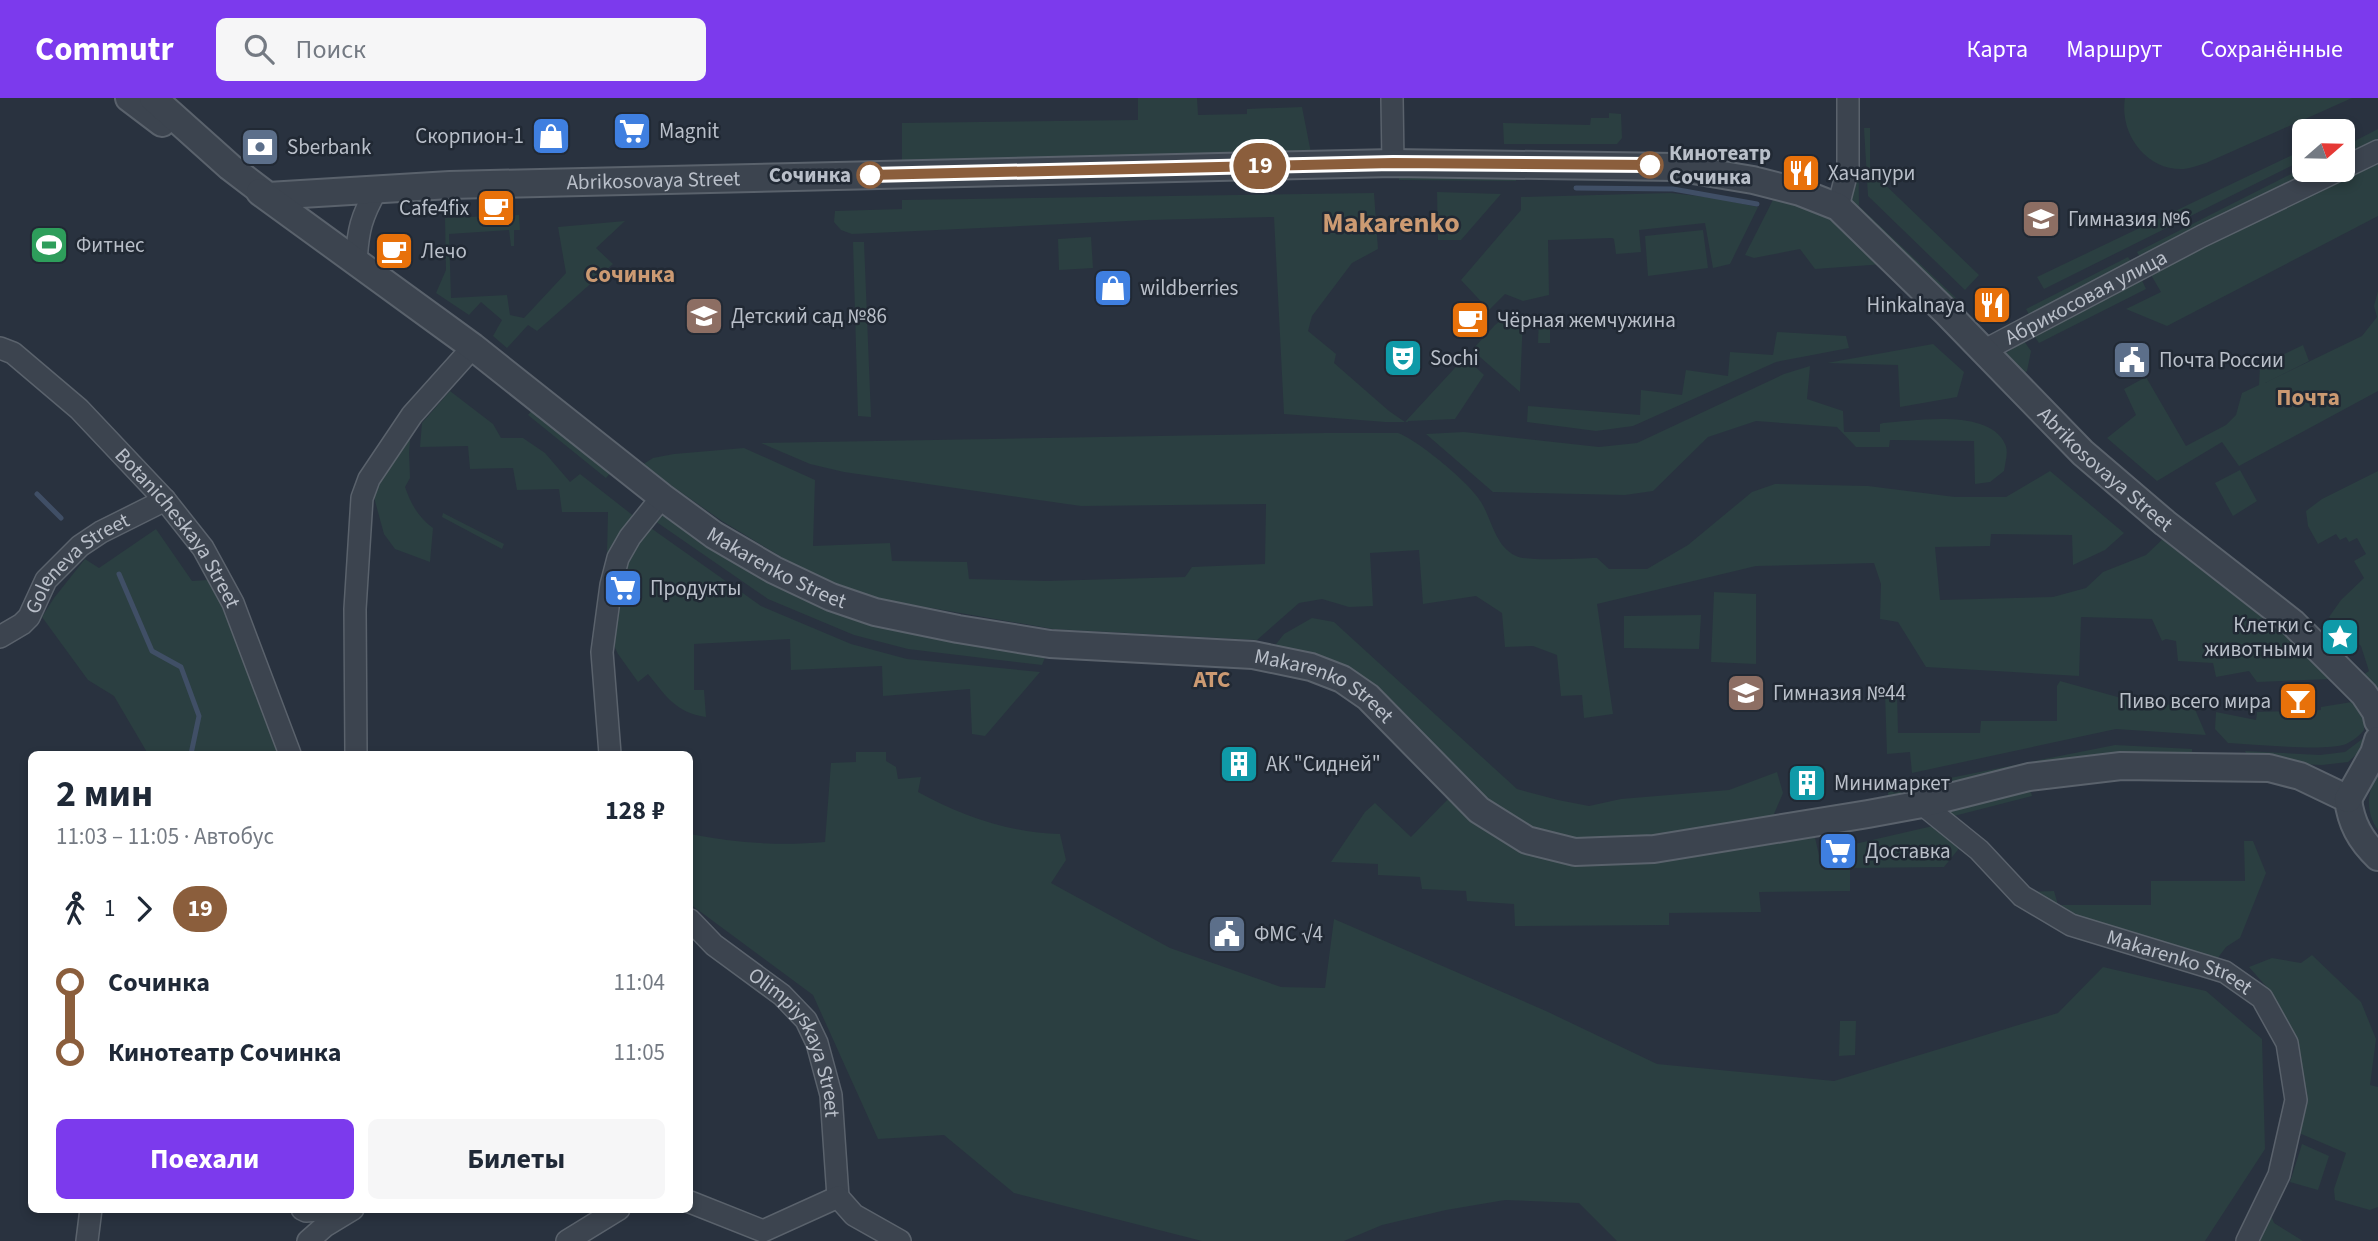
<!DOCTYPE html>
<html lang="ru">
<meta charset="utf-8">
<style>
:root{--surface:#fff;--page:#f6f6f7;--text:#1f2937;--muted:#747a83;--accent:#7c3aed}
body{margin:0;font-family:"Source Sans 3",sans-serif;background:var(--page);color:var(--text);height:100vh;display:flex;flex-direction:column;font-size:26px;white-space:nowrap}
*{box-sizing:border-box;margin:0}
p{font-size:23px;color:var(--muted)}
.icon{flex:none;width:38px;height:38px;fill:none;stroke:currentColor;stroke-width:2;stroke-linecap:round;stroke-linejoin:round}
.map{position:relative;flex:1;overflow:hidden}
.sheet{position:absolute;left:28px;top:653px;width:665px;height:462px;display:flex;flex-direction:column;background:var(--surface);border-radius:10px;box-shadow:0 4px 10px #0003}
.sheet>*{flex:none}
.badge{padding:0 14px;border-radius:23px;font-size:24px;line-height:46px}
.needle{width:46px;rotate:70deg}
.controls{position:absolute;left:2292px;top:21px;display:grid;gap:14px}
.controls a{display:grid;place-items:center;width:63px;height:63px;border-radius:10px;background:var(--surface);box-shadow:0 4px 10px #0003;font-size:35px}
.map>.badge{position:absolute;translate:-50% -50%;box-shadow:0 0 0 4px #fff}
.legs{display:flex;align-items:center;gap:10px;height:77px;padding:0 28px;font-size:23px}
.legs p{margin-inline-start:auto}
.head{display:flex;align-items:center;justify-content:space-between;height:119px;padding:0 28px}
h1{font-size:38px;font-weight:700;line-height:52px}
.cta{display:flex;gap:14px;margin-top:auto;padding:14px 28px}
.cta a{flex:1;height:80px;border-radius:10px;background:var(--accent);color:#fff;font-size:28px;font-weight:700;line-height:80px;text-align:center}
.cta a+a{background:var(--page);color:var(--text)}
ul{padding:0 28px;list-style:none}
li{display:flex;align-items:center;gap:24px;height:70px;font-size:26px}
li i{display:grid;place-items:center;width:10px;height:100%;margin:0 9px;background:currentColor}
li i::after{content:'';width:18px;height:18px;margin:-9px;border:5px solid;border-radius:50%;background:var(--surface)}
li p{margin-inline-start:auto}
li:first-child i{background:linear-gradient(#0000 50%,currentColor 0)}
li:last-child i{background:linear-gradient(currentColor 50%,#0000 0)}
header{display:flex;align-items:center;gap:42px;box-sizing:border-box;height:98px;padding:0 35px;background:var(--accent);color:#fff}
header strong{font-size:33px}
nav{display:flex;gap:38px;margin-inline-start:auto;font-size:24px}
.search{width:490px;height:63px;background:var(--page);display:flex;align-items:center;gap:18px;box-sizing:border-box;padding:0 24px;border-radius:10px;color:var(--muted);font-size:26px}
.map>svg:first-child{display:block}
.green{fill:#2b3f41}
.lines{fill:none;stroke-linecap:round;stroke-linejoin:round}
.stream{stroke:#404f66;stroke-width:5}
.minor-casing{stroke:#5a626c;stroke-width:24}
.tertiary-casing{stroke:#5a626c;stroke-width:30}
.minor{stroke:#3c444f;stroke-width:21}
.tertiary{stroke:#3c444f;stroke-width:26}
.line-1-casing{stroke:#fff;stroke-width:16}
.line-1{stroke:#8b5e3c;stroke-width:10}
.stop-1-dot{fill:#fff;stroke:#8b5e3c;stroke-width:3.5}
.labels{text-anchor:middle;stroke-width:5;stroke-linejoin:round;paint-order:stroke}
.poi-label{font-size:21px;fill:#b9bfc9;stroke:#212934;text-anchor:start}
.stop-label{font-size:21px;font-weight:bold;fill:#b9bfc9;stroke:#212934;text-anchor:start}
.street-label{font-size:21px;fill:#b9bfc9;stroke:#212934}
.neighbourhood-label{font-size:23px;font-weight:bold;fill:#cc9a72;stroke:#212934}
.district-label{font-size:28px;font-weight:bold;fill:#cc9a72;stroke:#212934}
</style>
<header>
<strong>Commutr</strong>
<div class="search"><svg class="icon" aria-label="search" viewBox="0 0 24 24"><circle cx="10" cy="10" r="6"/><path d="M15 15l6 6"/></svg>Поиск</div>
<nav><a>Карта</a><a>Маршрут</a><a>Сохранённые</a></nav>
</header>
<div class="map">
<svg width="2378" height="1143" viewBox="0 0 2378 1143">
<rect width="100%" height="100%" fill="#29323f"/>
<path class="green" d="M1138,0H1197L1198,17L1247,16V11L1302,9L1311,55L902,66V25L1138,22Z
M2125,0H2352L2206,65C2199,67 2191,70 2184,71C2146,73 2119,35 2125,0Z
M1609,15L1621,16L1622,40L1617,46H1504L1503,25L1590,27L1591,20H1609Z
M1858,30L1859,108L1956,200L1945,208L1844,106Z
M1864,30H1870V68L1875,77L1979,177L1965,192L1868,98Z
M2378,31V49L2343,66V49Z
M2305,51V61L2044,191L2037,179Z
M2378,64V118L2167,228L2126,211L2161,194L2151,177L2273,113Z
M2305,69V72H2332L2143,165L2137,154Z
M1398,71H1516V83L1399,82Z
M1437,94L1501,96L1461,142H1438Z
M1374,95L1378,151L1352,165L1312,218L1308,233L1336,256L1334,265L1389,313L1405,324L1465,259L1484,277L1455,321L1385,324L1284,316L1274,119L1148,122L852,136L841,132L834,124L835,113L902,111V102Z
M1671,95L1715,100L1758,109L1730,166L1713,170L1705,125L1639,132L1641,154L1616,156L1614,141L1612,140L1548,142L1549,197L1523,203L1505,196L1489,212L1461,182L1521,112V99Z
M1776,96L1834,117L1885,166L1815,171L1800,151L1754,160L1745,157Z
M519,117L520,132H514V148H511L509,132L449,136L451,200L507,197L510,217L524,220L566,175L558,129L625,123L596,150L613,166L537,233L528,227L507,250L493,238L502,222L481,204L469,217L436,195L446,172L445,120Z
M1703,132L1708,170L1648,178L1645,138Z
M1091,139L1093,170L1059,172L1058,141Z
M853,144H864L871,319L858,318Z
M2128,159L2134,168L2031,220L2026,211Z
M2141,180L2146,191L2039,245L2033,236Z
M2378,193V293L2239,368L2222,344L2157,383L2107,340L2136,317L2124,291L2146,279L2186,348L2226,327L2236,317L2242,295L2259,287L2260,268L2303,247L2309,263L2265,285L2362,238L2377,219L2374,208Z
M1509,216L1523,217L1520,294L1472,252L1495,227Z
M1539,217H1550V245H1538Z
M1777,234L1846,238L1849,250L1776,264L1633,328L1596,333L1527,324L1528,308L1640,317L1641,292L1682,297L1686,272L1728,278L1730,254L1773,257Z
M2024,243L2031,253L2027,273L2018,280L2000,259Z
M1933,246L1964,274L1957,299L1900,309L1898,267L1827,265Z
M1810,268L1807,301L1843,313L1844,334H1880V326L1883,325C1914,323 1989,310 2005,346C2009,354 2005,365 2004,373L1990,384L1975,386L1974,343L1890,342L1889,349H1856L1837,329L1756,323L1708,339L1653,393L1625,397L1493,394L1426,336L1464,334L1599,349L1637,345L1784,276Z
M450,293L493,326L501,340H523L545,355L570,384L580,376L635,419L606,481L601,479L607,457L608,414H562L559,391L517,392L513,370L470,371L468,348L420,349L422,325Z
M536,308L612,373L606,380L528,317Z
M412,317L409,355L410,380L405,389C411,406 418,419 433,430L430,464L395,451L384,436L369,381Z
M1326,335H1398C1418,342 1471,386 1481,404C1492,422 1495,448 1516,458C1528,464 1581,460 1597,460L1609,471H1647L1688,447L1752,394L1775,386L1868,388L1955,399H2006L2050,373L2124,435L2105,452L2073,467L2072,437L1991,436L1990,448L1935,449L1940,502L2053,499L2086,490L2103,474L2146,457L2169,435L2332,569L2330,581L2257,584L2249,573L2216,579L2213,565L2178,563L2176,543L2166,541L2162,543L2152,521L2081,519L2079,578L1926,569L1898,524L1880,521L1881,486L1874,465L1756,468L1597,506L1613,616L1584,620L1582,597L1561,598L1557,557L1533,548L1505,549L1502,515L1476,498L1423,506L1419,452L1370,455L1373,508L1349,509L1322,501L1299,505L1257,542L1053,531L879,501L839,488L783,460L722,423L642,367L653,360L674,356L744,350L815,382L813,448L890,445L892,463L967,464L969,481L1047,483L1185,479L1192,469L1265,466L1266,406L1081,408L844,374L810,366L761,345Z
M2240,372L2257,403L2233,418L2215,385Z
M2378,373V594L2363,577L2369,573L2361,548L2329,519L2341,502L2364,480L2354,463L2366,456L2357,440L2349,444L2346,439L2340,442L2336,436L2318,446L2308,428L2306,413L2322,401Z
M443,415L504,446L502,451L442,419Z
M664,415L753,470L1046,557L1042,567L908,551L854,537L768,501L655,423Z
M648,428L761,508L851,546L907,561L1040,574L985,638L972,636L970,591L883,598L882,568L791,572L790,541L694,546V592H704L706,619C675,614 667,599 648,576L638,584L618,556L609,537L615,498L630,500L632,484L618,481Z
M156,431L192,483L208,482L219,475L290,656H148L114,598L88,582L42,519L54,500L85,461L99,470Z
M1714,494L1756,496V566L1711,564Z
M1701,517L1699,551L1624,550V518Z
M1312,520L1334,524L1517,691L1558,702L1589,708L1621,701L1729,692L1777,674L1783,695L1771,723L1654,742L1574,743L1529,730L1487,702L1372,589L1273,550L1284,536Z
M2060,583L2132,603L2194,609L2206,637L2116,631L1912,675L1910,654L1887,656L1885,593L1897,595L1898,635H1980L1981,623H2057V588Z
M2358,603L2364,619V632C2359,638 2354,642 2346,646C2324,654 2255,646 2228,645L2215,631L2216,614L2256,622L2257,614L2321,612V609Z
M2365,639L2370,644L2348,664L2322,667L2251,664L2245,653L2320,657L2345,654Z
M2115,647L2192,651V664L1888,701V689L1940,682Z
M856,654H886V663L896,669L898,681L921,679L918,694C962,718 1010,735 1060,736L1066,762L1051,785L1170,850L1281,889L1325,890L1334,821L1546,913L1657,966L1834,983L2058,915L2103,869L2206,893L2262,941L2265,1051L2205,1143H1617L1579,1105L1505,1102L1446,1112L1382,1127L1344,1143H1202L1014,1095L944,1037L878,1041L813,897L690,806V736C734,745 780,748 825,744L831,665L856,664Z
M2378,675V732C2365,714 2367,693 2378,675Z
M2030,690L2032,698L1950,719L1947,715Z
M1452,697L1528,753L1814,735L1821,766L1845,765L1846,748L1937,727L1961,748L1944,769L1850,770V793L1759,794L1761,814L1669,815V827L1515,828L1514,806L1467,803L1466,793L1422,791L1420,779L1378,777V766L1331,764L1365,714L1375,705L1411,739Z
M2244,743H2253L2266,775L2240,840L2226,849L2217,861L2073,823L2024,794L2054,793L2058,807H2151V783H2245Z
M2312,857L2361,904L2376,941L2370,987L2378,989V1109L2370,1112L2335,1102L2334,1091L2346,1055L2299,1035L2295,940L2271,894L2249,869L2272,860L2301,865Z
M1840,923H1856L1855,957L1839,958Z
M2302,1046L2329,1058L2318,1092L2290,1084Z
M2268,1110L2274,1125L2303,1143H2258Z"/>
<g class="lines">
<path class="stream" d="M1576,90L1673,91L1757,106
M37,396L61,420
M119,476L152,553L181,569L199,618L191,656"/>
<g class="minor-casing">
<g id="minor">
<path d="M1392,0L1393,65"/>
<path d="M2343,70L2378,53"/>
<path d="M1838,109L1848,70V0"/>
<path d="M356,164C358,132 361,119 377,91"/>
<path id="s1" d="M0,250L13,255L79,311L165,402L203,450L233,505L290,656"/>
<path id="s2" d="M1983,253L2202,138L2339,72"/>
<path id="s3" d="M0,539L22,526L29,519L46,482L80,448L101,434L165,402"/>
<path d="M356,656L355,511L362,400L369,381L412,317L473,249"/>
<path d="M610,656L602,554L611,487L618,460L630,439L662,399"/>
<path id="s4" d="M1922,706L1979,752L2022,798L2071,827L2225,874L2262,900L2287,945L2296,1002L2279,1077L2247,1143"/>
<path id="s5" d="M690,822L714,847L782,897L806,922L817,945L831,997L838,1099"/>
<path d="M690,1104L763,1133L838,1099L854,1117L900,1143"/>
<path d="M302,1111L306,1113L334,1111"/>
<path d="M87,1143L91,1111"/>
<path d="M308,1143L325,1128L353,1111"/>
<path d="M567,1143L619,1111"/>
</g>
</g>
<g class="tertiary-casing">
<g id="tertiary">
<path d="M129,0L162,25"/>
<path id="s6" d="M153,0L230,69L268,98L450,87L1393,65L1675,69L1753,82L1800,94L1838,109L1947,215L2083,355L2165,425L2293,525L2364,596L2376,614L2378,623"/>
<path id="s7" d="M260,94L473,249L662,399L714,437L774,472L831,499L875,514L958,531L1050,546L1253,557L1311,569L1342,581L1368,599L1479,712L1527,742L1575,754L1654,751L1868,716L1922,706L2029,679L2121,668L2269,670L2300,678L2348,701"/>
<path d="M2348,701C2351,725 2360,742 2378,759"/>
<path d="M2348,701L2374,655L2378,642"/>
</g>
</g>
<use href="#minor" class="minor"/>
<use href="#tertiary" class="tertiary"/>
</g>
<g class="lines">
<g class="line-1-casing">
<path id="line-1" d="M870,77L1393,65L1650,67"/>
</g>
<use href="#line-1" class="line-1"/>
</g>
<defs>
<g id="supermarket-square" transform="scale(2.0125)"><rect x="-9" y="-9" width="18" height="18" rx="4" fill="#3f7fe0" stroke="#212934"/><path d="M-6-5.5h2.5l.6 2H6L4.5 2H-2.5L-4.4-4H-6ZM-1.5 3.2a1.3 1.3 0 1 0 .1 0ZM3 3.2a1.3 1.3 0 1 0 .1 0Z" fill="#fff"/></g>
<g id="shop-square" transform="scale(2.0125)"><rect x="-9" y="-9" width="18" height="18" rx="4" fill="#3f7fe0" stroke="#212934"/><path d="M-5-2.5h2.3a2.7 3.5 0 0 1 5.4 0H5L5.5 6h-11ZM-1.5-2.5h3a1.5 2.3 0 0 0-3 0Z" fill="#fff"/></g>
<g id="bank-square" transform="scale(2.0125)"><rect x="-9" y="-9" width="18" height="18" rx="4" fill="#5c6f8a" stroke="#212934"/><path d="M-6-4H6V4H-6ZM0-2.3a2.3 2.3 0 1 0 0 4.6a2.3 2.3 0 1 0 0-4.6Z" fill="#fff"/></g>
<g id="restaurant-square" transform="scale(2.0125)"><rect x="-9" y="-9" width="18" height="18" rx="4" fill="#e8710a" stroke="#212934"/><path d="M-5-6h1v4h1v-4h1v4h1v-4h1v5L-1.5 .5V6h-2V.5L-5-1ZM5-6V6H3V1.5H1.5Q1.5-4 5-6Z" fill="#fff"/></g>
<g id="cafe-square" transform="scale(2.0125)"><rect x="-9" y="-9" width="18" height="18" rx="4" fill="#e8710a" stroke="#212934"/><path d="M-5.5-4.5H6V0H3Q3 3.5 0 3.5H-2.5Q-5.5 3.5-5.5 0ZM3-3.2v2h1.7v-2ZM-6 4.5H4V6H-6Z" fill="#fff"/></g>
<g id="school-square" transform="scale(2.0125)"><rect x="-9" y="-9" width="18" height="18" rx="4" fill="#8d6e63" stroke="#212934"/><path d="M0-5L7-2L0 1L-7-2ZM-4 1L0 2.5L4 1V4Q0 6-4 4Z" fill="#fff"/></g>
<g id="stadium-square" transform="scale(2.0125)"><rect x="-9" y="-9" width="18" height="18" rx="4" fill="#2e9e5b" stroke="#212934"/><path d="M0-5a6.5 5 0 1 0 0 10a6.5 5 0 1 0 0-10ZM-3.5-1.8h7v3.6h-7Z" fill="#fff"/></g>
<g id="theatre-square" transform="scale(2.0125)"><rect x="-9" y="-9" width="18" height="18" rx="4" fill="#0f9aa8" stroke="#212934"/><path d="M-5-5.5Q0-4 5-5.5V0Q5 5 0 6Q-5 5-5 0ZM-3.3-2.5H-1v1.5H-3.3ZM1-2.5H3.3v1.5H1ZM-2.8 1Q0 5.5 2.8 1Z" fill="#fff"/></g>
<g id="civic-square" transform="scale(2.0125)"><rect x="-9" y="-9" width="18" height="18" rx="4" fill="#5c6f8a" stroke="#212934"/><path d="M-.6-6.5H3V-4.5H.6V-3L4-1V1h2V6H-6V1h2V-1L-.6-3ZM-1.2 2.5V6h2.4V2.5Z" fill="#fff"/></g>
<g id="sight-square" transform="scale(2.0125)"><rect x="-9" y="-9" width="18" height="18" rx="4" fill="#0f9aa8" stroke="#212934"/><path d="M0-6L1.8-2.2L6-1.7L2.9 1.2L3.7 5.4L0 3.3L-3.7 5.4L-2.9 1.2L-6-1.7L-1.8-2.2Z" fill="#fff"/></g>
<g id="bar-square" transform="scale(2.0125)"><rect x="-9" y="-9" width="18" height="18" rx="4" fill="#e8710a" stroke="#212934"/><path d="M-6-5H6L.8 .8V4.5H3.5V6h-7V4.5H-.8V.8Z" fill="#fff"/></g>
<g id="building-square" transform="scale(2.0125)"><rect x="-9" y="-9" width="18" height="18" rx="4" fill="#0f9aa8" stroke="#212934"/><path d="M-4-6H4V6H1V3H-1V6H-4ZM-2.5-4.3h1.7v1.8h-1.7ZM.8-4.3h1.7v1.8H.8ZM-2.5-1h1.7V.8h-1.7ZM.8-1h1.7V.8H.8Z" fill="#fff"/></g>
</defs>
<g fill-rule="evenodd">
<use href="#supermarket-square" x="632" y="33"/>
<use href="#shop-square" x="551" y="38"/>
<use href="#bank-square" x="260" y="49"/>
<use href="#restaurant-square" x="1801" y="75"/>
<use href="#cafe-square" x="496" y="110"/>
<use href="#school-square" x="2041" y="121"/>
<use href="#stadium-square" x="49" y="147"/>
<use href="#cafe-square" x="394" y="153"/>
<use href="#shop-square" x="1113" y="190"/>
<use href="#restaurant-square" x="1992" y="207"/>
<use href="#school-square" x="704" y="218"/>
<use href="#cafe-square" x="1470" y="222"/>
<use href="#theatre-square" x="1403" y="260"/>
<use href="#civic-square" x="2132" y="262"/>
<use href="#supermarket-square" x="623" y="490"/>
<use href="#sight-square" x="2340" y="539"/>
<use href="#school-square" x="1746" y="595"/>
<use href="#bar-square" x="2298" y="603"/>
<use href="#building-square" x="1239" y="666"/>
<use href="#building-square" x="1807" y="685"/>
<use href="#supermarket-square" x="1838" y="753"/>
<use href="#civic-square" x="1227" y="836"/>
</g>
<g class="stop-1-dot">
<circle cx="1650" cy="67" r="12"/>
<circle cx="870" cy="77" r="12"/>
</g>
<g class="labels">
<g class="poi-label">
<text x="659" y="40">Magnit</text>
<text x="524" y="45" text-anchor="end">Скорпион-1</text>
<text x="287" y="56">Sberbank</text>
<text x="1828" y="82">Хачапури</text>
<text x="469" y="117" text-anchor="end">Cafe4fix</text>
<text x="2068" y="128">Гимназия №6</text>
<text x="76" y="154">Фитнес</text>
<text x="421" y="160">Лечо</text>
<text x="1140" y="197">wildberries</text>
<text x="1965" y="214" text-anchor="end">Hinkalnaya</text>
<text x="731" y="225">Детский сад №86</text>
<text x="1497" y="229">Чёрная жемчужина</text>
<text x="1430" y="267">Sochi</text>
<text x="2159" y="269">Почта России</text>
<text x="650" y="497">Продукты</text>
<text x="2313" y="534" text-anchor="end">Клетки с<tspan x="2313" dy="24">животными</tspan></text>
<text x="1773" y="602">Гимназия №44</text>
<text x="2271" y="610" text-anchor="end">Пиво всего мира</text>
<text x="1266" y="673">АК "Сидней"</text>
<text x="1834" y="692">Минимаркет</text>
<text x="1865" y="760">Доставка</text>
<text x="1254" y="843">ФМС √4</text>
</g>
<g class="stop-label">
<text x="1669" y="62">Кинотеатр<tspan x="1669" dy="24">Сочинка</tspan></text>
<text x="851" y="84" text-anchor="end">Сочинка</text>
</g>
<g class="street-label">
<text dy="7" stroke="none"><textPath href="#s6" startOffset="537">Abrikosovaya Street</textPath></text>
<text dy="7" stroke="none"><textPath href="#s2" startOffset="116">Абрикосовая улица</textPath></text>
<text dy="7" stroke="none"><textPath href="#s6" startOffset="2102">Abrikosovaya Street</textPath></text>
<text dy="7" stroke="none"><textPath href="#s1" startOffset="256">Botanicheskaya Street</textPath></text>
<text dy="7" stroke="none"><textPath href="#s7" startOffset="640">Makarenko Street</textPath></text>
<text dy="7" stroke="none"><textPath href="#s3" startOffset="110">Goleneva Street</textPath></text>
<text dy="7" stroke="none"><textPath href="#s7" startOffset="1208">Makarenko Street</textPath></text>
<text dy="7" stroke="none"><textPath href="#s4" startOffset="308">Makarenko Street</textPath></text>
<text dy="7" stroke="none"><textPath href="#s5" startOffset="168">Olimpiyskaya Street</textPath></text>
</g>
<g class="neighbourhood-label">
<text x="630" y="184">Сочинка</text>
<text x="2308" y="307">Почта</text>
<text x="1212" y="589">АТС</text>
</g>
<g class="district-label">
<text x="1391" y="134">Makarenko</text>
</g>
</g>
</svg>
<div class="controls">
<a><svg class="needle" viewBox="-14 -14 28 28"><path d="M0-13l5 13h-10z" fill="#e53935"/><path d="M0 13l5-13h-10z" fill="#747a83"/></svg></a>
</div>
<b class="badge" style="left:1260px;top:68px;background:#8b5e3c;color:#fff">19</b>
<section class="sheet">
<div class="head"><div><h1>2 мин</h1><p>11:03 – 11:05 · Автобус</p></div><b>128 ₽</b></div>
<div class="legs"><svg class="icon" aria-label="walk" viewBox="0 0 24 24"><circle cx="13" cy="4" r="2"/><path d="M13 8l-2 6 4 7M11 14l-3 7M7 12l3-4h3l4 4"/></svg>1<svg class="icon" aria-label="forward" viewBox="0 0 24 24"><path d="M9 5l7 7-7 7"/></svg><b class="badge" style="background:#8b5e3c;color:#fff">19</b></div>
<ul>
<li><i style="color:#8b5e3c"></i><b>Сочинка</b><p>11:04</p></li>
<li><i style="color:#8b5e3c"></i><b>Кинотеатр Сочинка</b><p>11:05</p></li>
</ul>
<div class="cta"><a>Поехали</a><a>Билеты</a></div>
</section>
</div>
